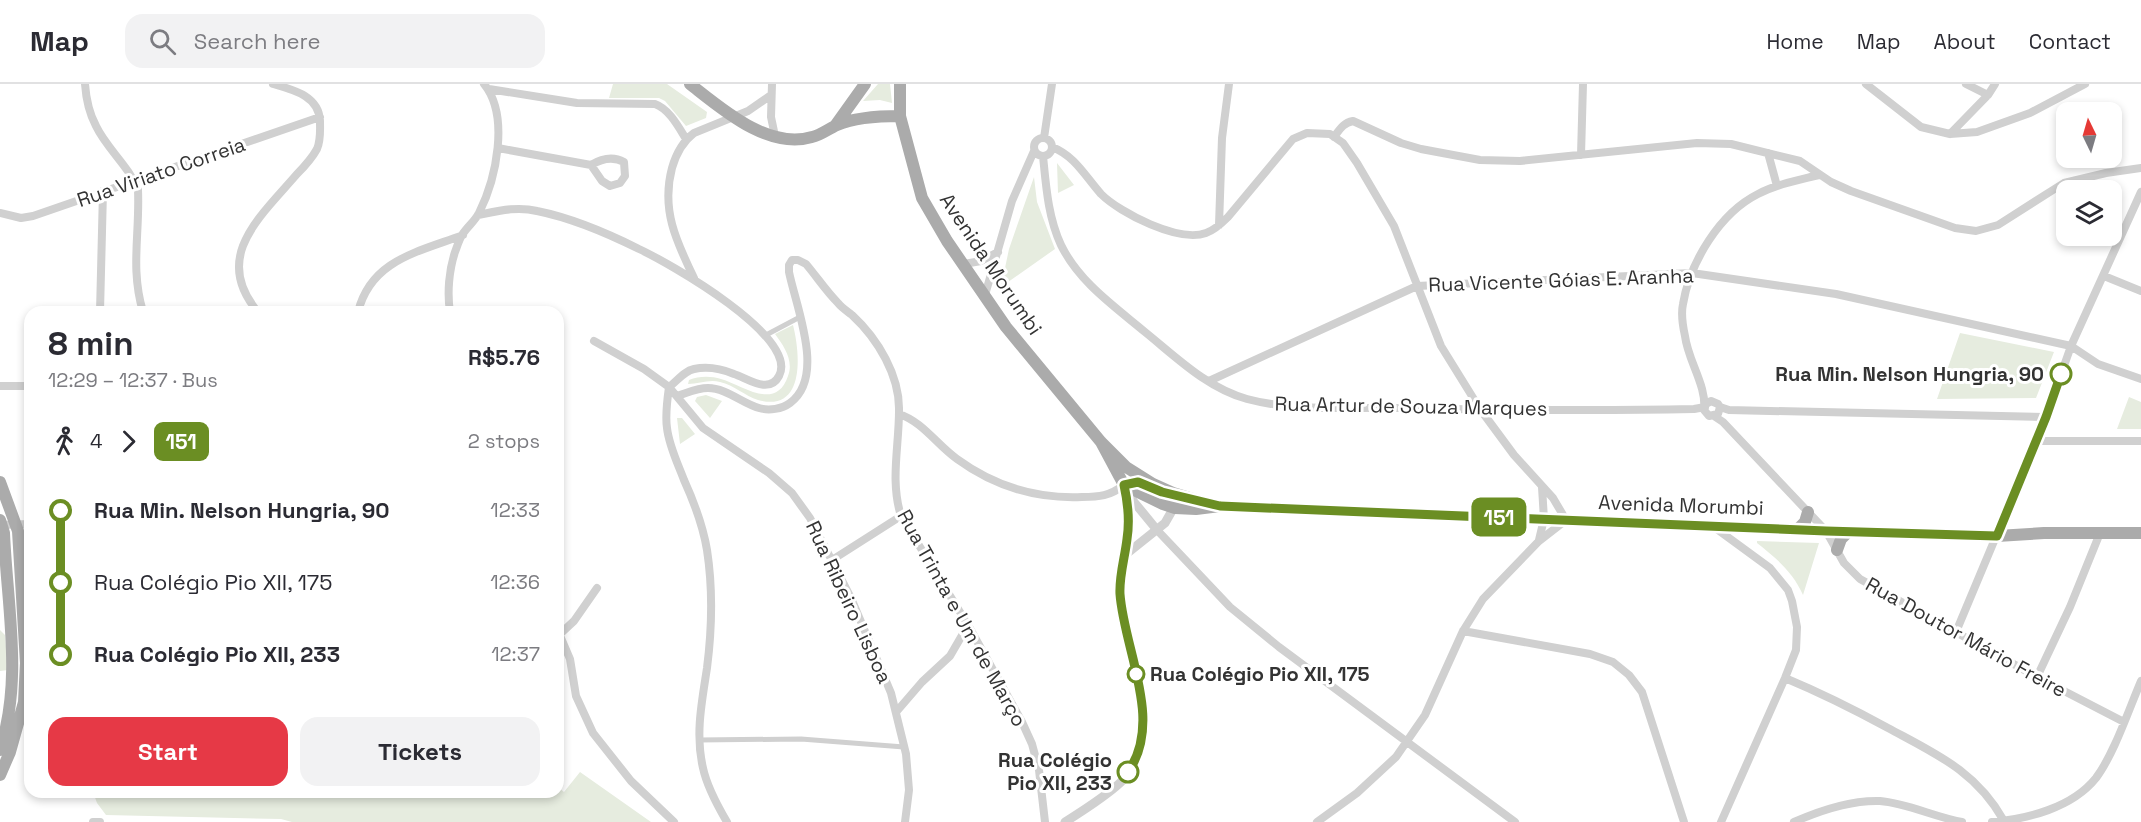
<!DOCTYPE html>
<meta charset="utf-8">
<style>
:root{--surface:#fff;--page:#f2f2f3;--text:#2b2b33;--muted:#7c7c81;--line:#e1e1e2;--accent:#e63946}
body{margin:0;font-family:"Space Grotesk",sans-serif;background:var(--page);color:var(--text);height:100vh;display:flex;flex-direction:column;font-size:22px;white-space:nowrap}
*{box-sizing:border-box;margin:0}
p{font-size:20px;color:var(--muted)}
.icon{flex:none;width:33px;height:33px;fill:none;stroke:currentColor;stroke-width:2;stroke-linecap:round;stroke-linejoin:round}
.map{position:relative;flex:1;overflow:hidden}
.panel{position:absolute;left:24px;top:222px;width:540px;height:492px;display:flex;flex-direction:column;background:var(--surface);border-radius:18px;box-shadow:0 3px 9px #0003}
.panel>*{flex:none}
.badge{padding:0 12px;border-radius:9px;font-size:21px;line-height:39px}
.needle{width:39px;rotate:355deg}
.fabs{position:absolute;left:2056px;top:18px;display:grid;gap:12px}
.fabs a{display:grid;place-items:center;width:66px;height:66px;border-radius:12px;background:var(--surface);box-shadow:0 3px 9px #0003;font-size:30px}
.map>.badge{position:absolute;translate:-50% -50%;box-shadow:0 0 0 3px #fff}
.legs{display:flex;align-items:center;gap:9px;height:66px;padding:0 24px;font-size:20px}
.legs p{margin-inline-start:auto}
.summary{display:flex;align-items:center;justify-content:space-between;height:102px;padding:0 24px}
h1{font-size:33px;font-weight:700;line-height:45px}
.button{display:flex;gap:12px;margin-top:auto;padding:12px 24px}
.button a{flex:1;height:69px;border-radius:18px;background:var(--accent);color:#fff;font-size:24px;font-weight:700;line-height:69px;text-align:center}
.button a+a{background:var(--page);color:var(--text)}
ul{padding:0 24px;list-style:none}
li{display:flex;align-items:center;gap:21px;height:72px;font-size:22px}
li i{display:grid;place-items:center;width:9px;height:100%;margin:0 8px;background:currentColor}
li i::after{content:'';width:15px;height:15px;margin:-8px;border:4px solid;border-radius:50%;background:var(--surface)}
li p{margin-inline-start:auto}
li:first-child i{background:linear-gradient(#0000 50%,currentColor 0)}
li:last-child i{background:linear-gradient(currentColor 50%,#0000 0)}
header{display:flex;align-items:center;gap:36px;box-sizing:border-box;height:84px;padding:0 30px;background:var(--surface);border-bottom:2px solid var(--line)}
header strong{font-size:28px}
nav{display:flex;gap:33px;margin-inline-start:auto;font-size:21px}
.search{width:420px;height:54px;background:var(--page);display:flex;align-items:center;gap:15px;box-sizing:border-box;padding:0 21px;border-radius:18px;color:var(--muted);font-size:22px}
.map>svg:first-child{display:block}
.green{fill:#e6ecdf}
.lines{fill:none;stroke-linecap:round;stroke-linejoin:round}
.pedestrian{stroke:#d0d0d0;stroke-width:5}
.minor{stroke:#d0d0d0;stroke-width:8}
.tertiary{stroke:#d0d0d0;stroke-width:9}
.primary{stroke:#ababab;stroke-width:12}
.line-1-casing{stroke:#fff;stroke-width:14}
.line-1{stroke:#6b8e23;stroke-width:9}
.stop-1-dot{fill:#fff;stroke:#6b8e23;stroke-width:3}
.labels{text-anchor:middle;stroke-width:6;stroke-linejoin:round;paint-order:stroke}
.street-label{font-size:20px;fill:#333;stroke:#fff}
.stop-label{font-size:20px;font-weight:bold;fill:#333;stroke:#fff;text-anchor:end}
</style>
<header>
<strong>Map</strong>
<div class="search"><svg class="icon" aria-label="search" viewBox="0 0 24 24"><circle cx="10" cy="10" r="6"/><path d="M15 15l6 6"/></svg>Search here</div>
<nav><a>Home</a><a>Map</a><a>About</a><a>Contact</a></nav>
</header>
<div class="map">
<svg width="2141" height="738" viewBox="0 0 2141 738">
<rect width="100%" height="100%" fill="#fff"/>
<path class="green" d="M613,0H667L707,28L706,34L686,42L665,17L659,14H609Z
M878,0H890L892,19L880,16L863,17Z
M1057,79L1074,101L1058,109Z
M1034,93L1037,118L1055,165L1001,203L1009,165Z
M793,241C800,268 806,329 758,316C745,312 734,301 720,298C709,295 699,300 688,300L689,296C699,292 711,292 721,295C742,301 776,328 788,292C794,277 784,262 775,250Z
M1960,249L2054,268L2036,314L1937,315Z
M706,311L722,317L710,334L695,317L697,313Z
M2129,313L2141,318V345H2117Z
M677,334H682L695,350L680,360Z
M1757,457L1819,459L1803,511C1793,488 1776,474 1757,459Z
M0,546L5,551L8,586L0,587Z
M580,688L651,738H292L281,735L106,731L97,719L93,708H558V703L564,708Z"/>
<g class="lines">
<path class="pedestrian" d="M766,251L800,233
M699,656L801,655L904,663"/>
<path class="minor" d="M85,0C86,14 89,29 96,42C107,65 129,82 138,106C140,150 130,184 143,228
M772,0L771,33L775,52
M1866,0L1921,43L1950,50L1977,48L2030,29L2085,0
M1966,0L1988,11
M489,5L577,19L655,20C669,25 678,42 686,55
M1950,50L1988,11L1995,0
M1334,53C1340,45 1343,39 1353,37L1401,59L1421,65L1480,76L1520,77L1697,59L1731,60L1800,77L1831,98L1851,107L1955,144L1976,147L1998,141L2064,99L2106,89L2141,84
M1034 63a9 9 0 1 1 18 0a9 9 0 1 1-18 0Z
M1044,54L1052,0
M1052,63C1075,72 1085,92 1101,110C1120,129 1179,159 1206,149C1215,146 1222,139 1228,133L1293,55L1307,49L1330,50L1343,59L1357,79L1394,142L1441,262L1480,325L1514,371L1553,414L1566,436L1539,457L1483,515L1463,547L1425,631L1396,673L1357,709L1317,738
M498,64L591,81C601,75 613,72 624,78L625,92L620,99L610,102L602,97L591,81
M1768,69L1777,102
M1581,71L1583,0
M1043,72C1046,102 1048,133 1061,161C1079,198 1114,222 1145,248C1176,273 1207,304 1247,315C1296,328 1349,323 1400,324C1498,326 1596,327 1694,325L1705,323
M0,129L21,134L33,132L320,33
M478,131C498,127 517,122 537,127C572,134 607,149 639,165C669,179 800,253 779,292C769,311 747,294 734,290C722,285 708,282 694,285C684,287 677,297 669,303C667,317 665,331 667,344C669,362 678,380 684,396C694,418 703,442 707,466C713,505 712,545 707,584C702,617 695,650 703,684C707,703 717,721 727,738
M1219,141L1222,54L1229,0
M964,180L981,177L998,168
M2104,192L2141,207
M694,194C676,157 661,125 672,84C676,70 682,58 694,49L748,27L771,11
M985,211L1012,117L1034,67
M100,228L103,107
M258,228C211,173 261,132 297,90C304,83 312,74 317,65C321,56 320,47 320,37C319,12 294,6 273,0
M358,228C371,176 418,168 463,151
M450,228C447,209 449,186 455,168C457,163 459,156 462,151C467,143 475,137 479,129C496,95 510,32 484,0
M594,257L644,285L669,303L703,344L769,389L792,409L810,434L851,514L891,609L906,670L909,706L905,738
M1209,297L1417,202L1692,189L1836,210L2071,262L2098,280L2141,295
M0,302H30
M677,312C687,309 697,304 708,304C726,304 742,319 759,324C769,327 782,325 790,319C826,293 796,223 789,188V181L792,176H798L806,180C817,193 826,207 838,219C842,224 847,227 852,231C878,255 900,292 899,327C899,363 890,397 901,432L968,541L1022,638L1032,660L1039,686L1045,738
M1706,320L1711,317L1718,320L1720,323L1718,330L1709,332L1704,326C1707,302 1688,277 1685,252C1683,243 1681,229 1683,220C1690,178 1720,129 1758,110C1777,100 1799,96 1819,91
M1720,323L1729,326L2046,333
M899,330C923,338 937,361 957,375C994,402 1036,415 1082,413C1099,413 1110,412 1124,401
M1714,332L1723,338L1826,447L1844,479L1860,495L2037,593L2124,638
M2035,357H2141
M0,441L30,440
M1714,443L1770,484L1788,506L1792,517L1797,543L1796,566L1785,594L1721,738
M1157,446L1230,523L1279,563L1515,738
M1539,456L1544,435L1542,403
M832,476L901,432
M558,547L570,575L576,612L593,649L631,697L674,738
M1463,547L1590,570L1613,578L1629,591L1642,608L1684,738
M1956,548L2046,333L2071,262L2141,108
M560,550L574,537L597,504
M2037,593L2070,523L2100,449
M1785,594C1821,609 1855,626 1888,644C1936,670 1976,687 2004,737
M897,627L922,598L950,572L968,541
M93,738H100
M1794,738C1821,726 1850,716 1880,717C1906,719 1935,733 1962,738
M1992,738C2027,735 2072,724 2096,694C2114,670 2129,625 2141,597"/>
<path class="tertiary" d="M1128,408L1134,418L1157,446
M1125,471L1165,439L1177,418
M1065,738C1084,726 1105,713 1121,698C1169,648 1123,568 1120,509C1120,493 1124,476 1127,459C1130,439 1128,421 1124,401"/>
<path class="primary" d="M690,0C722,25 768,66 812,53C821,51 828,45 837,41C856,33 879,32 900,32
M900,0V32L922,114L947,157L1006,243L1101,358L1126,383L1153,400L1173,409L1213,421
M835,42L865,0
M1101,358L1124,401L1163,420L1175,424L1196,425L1220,422L1826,447L1997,452L2044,449H2141
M0,398L18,447L26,579L24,618L10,668L0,691
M0,436L4,449C7,522 23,595 0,666
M1797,446L1805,438L1808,428
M1837,466L1841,455L1848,448"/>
</g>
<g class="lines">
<g class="line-1-casing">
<path id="line-1" d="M1128,688C1164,637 1124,566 1120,510C1119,492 1125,473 1127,455C1130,436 1128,419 1124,401L1138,398L1162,408L1220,422L1826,447L1997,452L2046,333L2061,290"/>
</g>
<use href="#line-1" class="line-1"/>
</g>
<g class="stop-1-dot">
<circle cx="2061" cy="290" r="10"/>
<circle cx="1136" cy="590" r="8"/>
<circle cx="1128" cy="688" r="10"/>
</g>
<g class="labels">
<g class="street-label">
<text transform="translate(161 88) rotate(-19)" y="7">Rua Viriato Correia</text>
<text transform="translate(991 180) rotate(56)" y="7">Avenida Morumbi</text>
<text transform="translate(1561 196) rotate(-2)" y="7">Rua Vicente Góias E. Aranha</text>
<text transform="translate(1411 322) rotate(1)" y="7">Rua Artur de Souza Marques</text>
<text transform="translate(1681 421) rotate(2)" y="7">Avenida Morumbi</text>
<text transform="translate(849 518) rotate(65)" y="7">Rua Ribeiro Lisboa</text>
<text transform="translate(962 534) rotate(61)" y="7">Rua Trinta e Um de Março</text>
<text transform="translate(1966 553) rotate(29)" y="7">Rua Doutor Mário Freire</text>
</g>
<g class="stop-label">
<text x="2044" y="297">Rua Min. Nelson Hungria, 90</text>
<text x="1150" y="597" text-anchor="start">Rua Colégio Pio XII, 175</text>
<text x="1112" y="683">Rua Colégio<tspan x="1112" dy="23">Pio XII, 233</tspan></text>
</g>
</g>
</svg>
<div class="fabs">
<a><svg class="needle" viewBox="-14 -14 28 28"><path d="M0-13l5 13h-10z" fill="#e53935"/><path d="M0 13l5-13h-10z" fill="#7c7c81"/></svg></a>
<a><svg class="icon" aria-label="layers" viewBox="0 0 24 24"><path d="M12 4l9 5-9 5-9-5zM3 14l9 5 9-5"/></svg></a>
</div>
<b class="badge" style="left:1499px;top:433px;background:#6b8e23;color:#fff">151</b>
<section class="panel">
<div class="summary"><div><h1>8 min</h1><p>12:29 – 12:37 · Bus</p></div><b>R$5.76</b></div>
<div class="legs"><svg class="icon" aria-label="walk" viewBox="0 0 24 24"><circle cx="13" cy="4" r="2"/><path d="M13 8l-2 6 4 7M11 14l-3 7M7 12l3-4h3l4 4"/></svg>4<svg class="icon" aria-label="forward" viewBox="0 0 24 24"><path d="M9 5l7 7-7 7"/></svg><b class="badge" style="background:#6b8e23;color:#fff">151</b><p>2 stops</p></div>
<ul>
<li><i style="color:#6b8e23"></i><b>Rua Min. Nelson Hungria, 90</b><p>12:33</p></li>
<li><i style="color:#6b8e23"></i><span>Rua Colégio Pio XII, 175</span><p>12:36</p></li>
<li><i style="color:#6b8e23"></i><b>Rua Colégio Pio XII, 233</b><p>12:37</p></li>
</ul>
<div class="button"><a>Start</a><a>Tickets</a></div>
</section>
</div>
